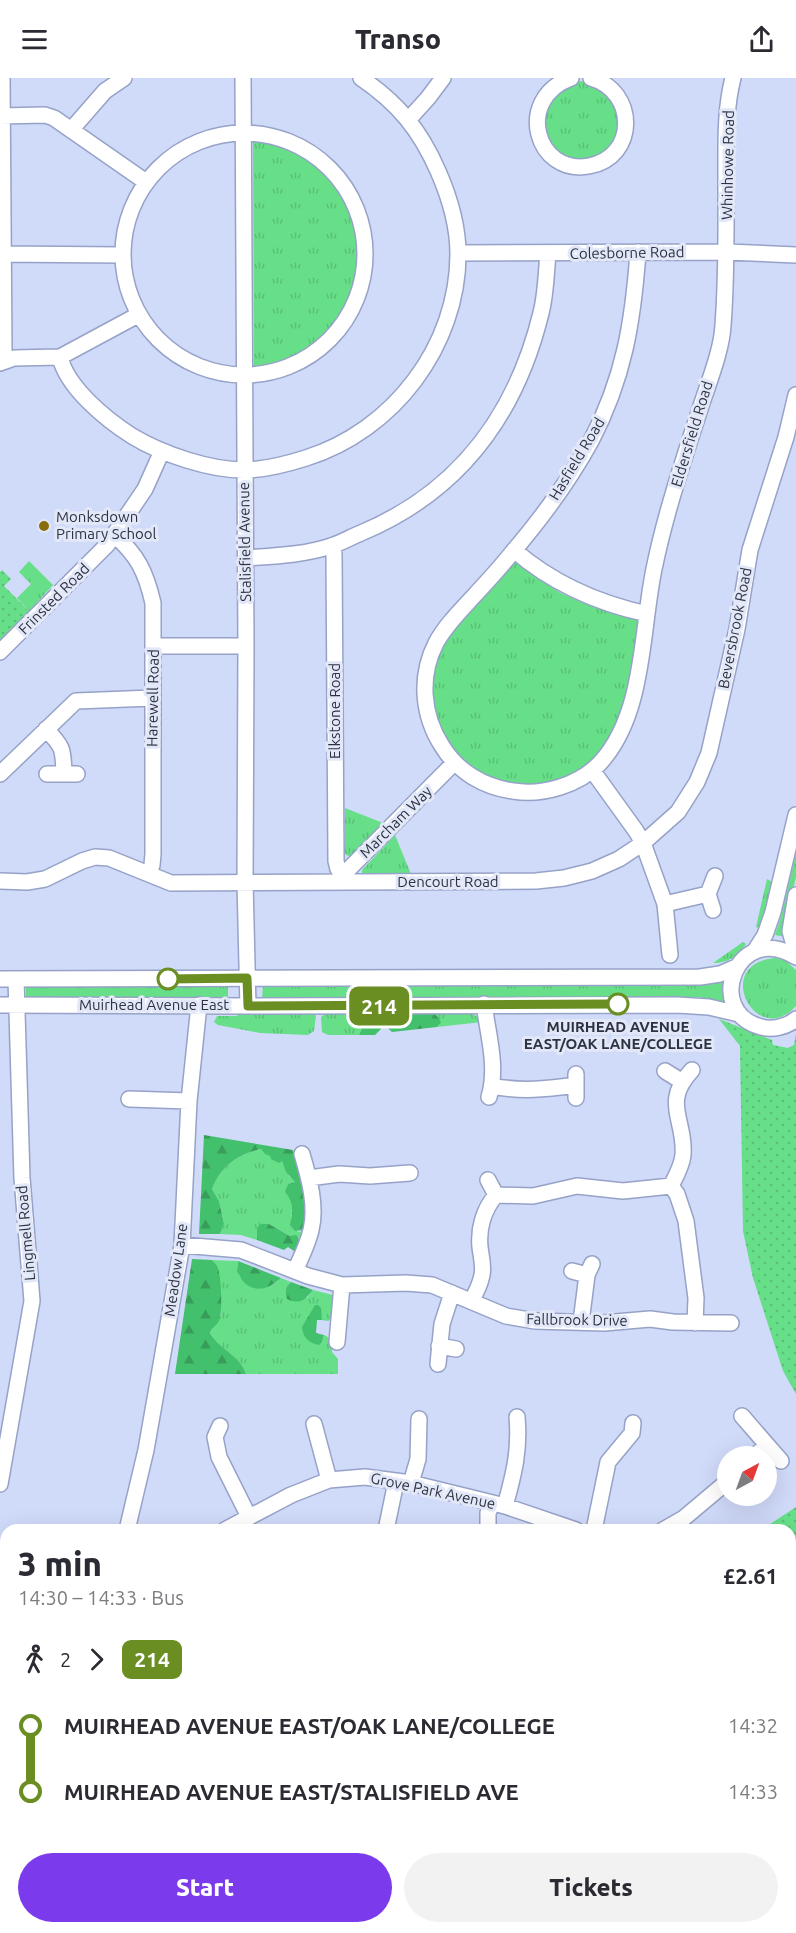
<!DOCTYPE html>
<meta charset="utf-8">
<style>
:root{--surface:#fff;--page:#f2f2f3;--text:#2b2b33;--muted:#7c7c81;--accent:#7c3aed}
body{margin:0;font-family:Ubuntu,sans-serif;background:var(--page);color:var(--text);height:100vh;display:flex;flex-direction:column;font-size:22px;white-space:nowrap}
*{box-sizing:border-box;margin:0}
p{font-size:20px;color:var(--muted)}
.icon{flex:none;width:33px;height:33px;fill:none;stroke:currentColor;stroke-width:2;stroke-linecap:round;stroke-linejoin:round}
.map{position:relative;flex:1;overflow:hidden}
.details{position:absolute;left:0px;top:1446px;width:796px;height:410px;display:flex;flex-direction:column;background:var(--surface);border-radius:18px 18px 0 0;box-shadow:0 6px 24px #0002}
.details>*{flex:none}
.badge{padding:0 12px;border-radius:9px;font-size:21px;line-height:39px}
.needle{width:39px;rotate:41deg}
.fabs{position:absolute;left:717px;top:1368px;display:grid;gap:12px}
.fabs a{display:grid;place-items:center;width:60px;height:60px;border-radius:50%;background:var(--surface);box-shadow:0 6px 24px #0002;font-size:30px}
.map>.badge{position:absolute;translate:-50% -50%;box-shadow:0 0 0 3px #fff}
.legs{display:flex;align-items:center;gap:9px;height:66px;padding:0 18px;font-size:20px}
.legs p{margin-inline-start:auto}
.head{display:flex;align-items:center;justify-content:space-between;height:102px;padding:0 18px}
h1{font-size:33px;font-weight:800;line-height:45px}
.primary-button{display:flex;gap:12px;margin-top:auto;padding:12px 18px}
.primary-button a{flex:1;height:69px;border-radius:36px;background:var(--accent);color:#fff;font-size:24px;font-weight:800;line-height:69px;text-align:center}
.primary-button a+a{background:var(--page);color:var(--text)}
ul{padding:0 18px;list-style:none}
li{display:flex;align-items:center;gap:21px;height:66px;font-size:22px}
li i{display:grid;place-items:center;width:9px;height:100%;margin:0 8px;background:currentColor}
li i::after{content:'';width:15px;height:15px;margin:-8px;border:4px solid;border-radius:50%;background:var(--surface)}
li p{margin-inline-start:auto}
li:first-child i{background:linear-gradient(#0000 50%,currentColor 0)}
li:last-child i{background:linear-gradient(currentColor 50%,#0000 0)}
header{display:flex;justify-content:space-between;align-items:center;height:78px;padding:0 18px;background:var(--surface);font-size:27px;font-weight:800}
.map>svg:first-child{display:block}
.grass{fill:url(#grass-tufts)}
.forest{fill:url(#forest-firs)}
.park{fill:url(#park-dots)}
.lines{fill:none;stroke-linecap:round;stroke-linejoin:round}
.minor-casing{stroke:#96a2c7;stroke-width:18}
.minor{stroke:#fff;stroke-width:15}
.line-1-casing{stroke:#fff;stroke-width:14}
.line-1{stroke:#6b8e23;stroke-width:9}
.poi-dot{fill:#886d0c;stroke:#e2e8f8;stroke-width:2}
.stop-1-dot{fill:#fff;stroke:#6b8e23;stroke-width:3}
.labels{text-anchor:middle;stroke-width:6;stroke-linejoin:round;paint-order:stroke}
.street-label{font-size:15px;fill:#2d3241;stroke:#e2e8f8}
.poi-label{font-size:15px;fill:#2d3241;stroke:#e2e8f8;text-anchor:start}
.stop-label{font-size:15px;font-weight:bold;fill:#2d3241;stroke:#e2e8f8}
</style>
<header><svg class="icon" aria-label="menu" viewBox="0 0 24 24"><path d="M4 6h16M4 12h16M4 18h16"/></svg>Transo<svg class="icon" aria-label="share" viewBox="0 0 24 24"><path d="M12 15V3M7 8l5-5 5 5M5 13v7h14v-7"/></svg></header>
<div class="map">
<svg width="796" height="1855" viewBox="0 0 796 1855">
<defs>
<pattern id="grass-tufts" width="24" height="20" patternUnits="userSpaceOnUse" patternTransform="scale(1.5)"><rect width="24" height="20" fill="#67df89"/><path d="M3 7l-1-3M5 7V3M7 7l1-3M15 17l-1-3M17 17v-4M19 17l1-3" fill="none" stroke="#5ac077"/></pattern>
<pattern id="forest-firs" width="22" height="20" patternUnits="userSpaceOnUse" patternTransform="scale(1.5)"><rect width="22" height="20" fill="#42c06b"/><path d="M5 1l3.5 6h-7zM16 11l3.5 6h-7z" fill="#389d5a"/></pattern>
<pattern id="park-dots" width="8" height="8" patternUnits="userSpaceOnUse" patternTransform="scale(1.5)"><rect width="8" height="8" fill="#67df89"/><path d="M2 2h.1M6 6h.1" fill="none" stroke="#5ac077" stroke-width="1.8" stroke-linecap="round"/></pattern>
</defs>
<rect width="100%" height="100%" fill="#d0daf9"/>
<path class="grass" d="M579,3L591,4L619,27V60L597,81C588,81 577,83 569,81C548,76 535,40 547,23C551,16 571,4 579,3Z
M255,61C276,61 297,70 314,83C398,150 362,274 258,292L254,290L253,64Z
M29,483L53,507L29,533L17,520L31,506L19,494Z
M513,485H517C531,495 545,506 561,515C585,527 611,535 637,542L639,551C631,591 627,639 601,672C592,684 579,693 565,699C484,733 402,647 442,568C451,551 466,536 479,522C490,510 501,495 513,485Z
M345,730L383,745L350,779L345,776Z
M395,757L411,796H362V792Z
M796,775V799L786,842V859L775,857L781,839Z
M767,801L774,805L760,851L756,849Z
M743,864L746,866C737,879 728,885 713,885Z
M775,880L785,882L796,892V928C756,972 711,885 775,880Z
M728,901L730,927L699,919L262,920L263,907L696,906L714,905Z
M26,908H228V920H26Z
M366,934L363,938L365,944L359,957H328L322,954L321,939L326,935Z
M427,934C443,934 474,929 482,944L437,949L441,945Z
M239,935H314L316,938L314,953L308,957L260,955L218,947L214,944L217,938H237Z
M261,1071L270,1078L282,1083L289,1098L296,1104L288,1106L286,1115C297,1126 289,1137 292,1150L299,1154L304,1152L300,1163L299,1160L290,1158L269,1146L257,1150V1162L241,1157L220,1156L224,1146L219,1123L212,1111C221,1088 238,1076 261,1071Z
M212,1182L238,1183L237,1188L272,1207L281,1200L291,1204L288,1207L307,1220L313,1212L333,1217L332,1241L328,1243L322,1242L321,1236L302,1249L322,1264L324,1257C332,1260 332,1267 332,1274L338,1281V1296H246C241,1278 219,1271 210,1255L221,1237V1220L218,1190Z"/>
<path class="forest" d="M366,934H375L380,938L381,951L375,957H359L365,944L363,938Z
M393,934C407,934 437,928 441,945L437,949L392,954L386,948L389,938Z
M204,1057L293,1072C302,1099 307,1124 304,1152L295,1153L290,1147C293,1134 294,1124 285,1114L288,1106L295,1104L286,1094L282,1083L279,1085L271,1081L270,1078L265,1076L261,1071C238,1076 221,1088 212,1111L219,1123L224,1146L220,1156H199Z
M269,1146L290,1158L296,1157C301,1161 300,1169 294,1173L288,1169L284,1172L257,1162V1150L261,1146Z
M192,1181L212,1182C214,1184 217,1187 218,1190C221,1198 223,1235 219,1243C216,1248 212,1250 210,1255C219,1271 241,1278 246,1296H175Z
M238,1183L281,1200C276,1204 270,1209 264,1210C247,1214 235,1198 238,1183Z
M291,1204L313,1212C305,1222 300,1227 287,1221C285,1214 285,1209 291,1204Z
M315,1227H318L321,1230L322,1242H317L316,1255L324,1257L322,1264L319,1267C308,1265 303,1259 302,1249Z"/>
<path class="park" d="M2,492L11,501L4,508L29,533L0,562V494Z
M719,941L772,962L773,967L788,970L794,967L796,956V1316L783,1293L753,1200L743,1153L740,968Z
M796,1429V1855H0V1700L6,1697V1850H790V1452H761Z"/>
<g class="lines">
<g class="minor-casing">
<path id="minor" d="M2,0L4,275L6,282
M243,0L246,568L245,804L248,928
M571,0C514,21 536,98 589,88C638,79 637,13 591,0
M0,38L45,37L54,40L146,104
M409,41L428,20L443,0
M71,52L105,13L124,0
M123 176a121 121 0 1 1 242 0a121 121 0 1 1-242 0Z
M638,174C633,244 624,300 591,363C569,403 541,441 511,476C499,491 486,505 473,519C460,533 445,548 436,565C419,598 422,637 442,668C458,694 484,709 513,713C543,718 579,707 600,685C645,636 641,553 654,491C665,437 683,383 700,331C708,306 722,272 723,247C727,196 726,145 726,94C726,63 725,31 733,0
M458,175L727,174L796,177
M0,176L122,177
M60,279C67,310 107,342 132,358C162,376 209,392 244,392C264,392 287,386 306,380C393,353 458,268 458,176C458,148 449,118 438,93C420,52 398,25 361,0
M0,285L14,280L60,279L138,237
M114,457C138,477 146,495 153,525V776L152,787L149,796
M331,468L334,476L336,783L338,791L343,797
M514,472C553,506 597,525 647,536
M246,480C274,478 304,477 331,468C341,465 351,459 361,455C459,414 516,337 541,235C546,216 546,195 548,176
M154,568H246
M0,574L107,467L145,411L162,373
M46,651C64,670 63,671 64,696
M592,692L636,753L643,765L665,826L670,877
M0,696L76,623L152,620
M47,696H77
M0,803L27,804L45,801L82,783L95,779L109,780L171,805L536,803L564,800L592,793L619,781L643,765L678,734L697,704L709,675L737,551L750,472L786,359L796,317
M341,804L343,797L454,685
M708,816L715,798
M796,817L790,853L796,875
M665,826L708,816L713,832
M756,871L765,857L773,834L796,737
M796,879C737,842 703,934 761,949C772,952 787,949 796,941
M0,901L700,899L720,896L736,889
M484,926C488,957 498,989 489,1019
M0,927L248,928L677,927L709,929L739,936
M665,993L681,1003
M576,996V1020
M492,1008C522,1014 546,1011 576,1007
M129,1021L189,1023
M309,1100L339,1096L370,1098L410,1095
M488,1102L496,1117
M671,1108L677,1116L686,1143L696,1220L695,1245
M671,1108C676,1098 682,1088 683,1077C686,1042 661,1025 692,992
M182,1167L241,1172L308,1198L342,1207L406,1205L432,1207L506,1238L535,1243L604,1245L650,1241L673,1244L731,1245
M295,1193C301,1179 308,1166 311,1152C317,1128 309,1100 302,1076
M572,1193L587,1197
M471,1223C476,1215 480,1207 482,1197C484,1187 481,1179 480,1169C478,1150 484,1131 496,1117L533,1118L577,1108L623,1113L671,1108
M581,1244L587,1197L592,1186
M337,1264L342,1207
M439,1268L456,1271
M438,1286L442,1246L452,1215
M742,1338L781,1383
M314,1346L329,1402
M220,1348L215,1359L219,1379L249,1439
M755,1378L767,1367
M411,1405L418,1381L419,1341
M0,1406L32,1223L22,1100L16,901
M505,1428C514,1396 520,1372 517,1339
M127,1452L146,1372L182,1167L189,1023L199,927
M225,1452L291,1417L329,1402L365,1399L411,1405L505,1428L576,1452
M386,1452L396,1404
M488,1452V1435L492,1426
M594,1452L608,1384L632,1355L633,1345
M663,1452L684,1440L728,1403
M0,1473L1,1484
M0,1525L6,1524
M0,1684L6,1680"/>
</g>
<use href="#minor" class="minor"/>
</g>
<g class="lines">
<g class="line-1-casing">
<path id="line-1" d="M168,901L247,900L248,928L618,926"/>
</g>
<use href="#line-1" class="line-1"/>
</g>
<circle class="poi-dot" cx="44" cy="448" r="6"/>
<g class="stop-1-dot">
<circle cx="168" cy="901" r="10"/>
<circle cx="618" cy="926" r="10"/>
</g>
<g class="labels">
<g class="street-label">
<text transform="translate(728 87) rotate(-89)" y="5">Whinhowe Road</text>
<text transform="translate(627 175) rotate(-1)" y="5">Colesborne Road</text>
<text transform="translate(692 356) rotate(-73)" y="5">Eldersfield Road</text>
<text transform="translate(577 381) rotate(-59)" y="5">Hasfield Road</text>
<text transform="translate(245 464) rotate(-91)" y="5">Stalisfield Avenue</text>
<text transform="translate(54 521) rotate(-45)" y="5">Frinsted Road</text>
<text transform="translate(735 550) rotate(-79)" y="5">Beversbrook Road</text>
<text transform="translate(153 620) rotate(-89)" y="5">Harewell Road</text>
<text transform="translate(335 633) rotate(-90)" y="5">Elkstone Road</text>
<text transform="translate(396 744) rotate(-45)" y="5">Marcham Way</text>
<text x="448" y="809">Dencourt Road</text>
<text x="154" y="932">Muirhead Avenue East</text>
<text transform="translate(26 1155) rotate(-95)" y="5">Lingmell Road</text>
<text transform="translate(176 1192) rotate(-82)" y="5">Meadow Lane</text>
<text transform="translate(577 1242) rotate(1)" y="5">Fallbrook Drive</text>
<text transform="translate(433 1413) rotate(12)" y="5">Grove Park Avenue</text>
</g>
<g class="poi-label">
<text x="56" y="444">Monksdown<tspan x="56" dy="17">Primary School</tspan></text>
</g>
<g class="stop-label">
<text x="618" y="954">MUIRHEAD AVENUE<tspan x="618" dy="17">EAST/OAK LANE/COLLEGE</tspan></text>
</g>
</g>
</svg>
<div class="fabs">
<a><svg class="needle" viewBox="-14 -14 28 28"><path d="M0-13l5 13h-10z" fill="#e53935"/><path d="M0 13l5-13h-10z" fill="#7c7c81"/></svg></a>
</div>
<b class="badge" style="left:379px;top:928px;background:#6b8e23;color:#fff">214</b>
<section class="details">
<div class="head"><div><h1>3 min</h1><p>14:30 – 14:33 · Bus</p></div><b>£2.61</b></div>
<div class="legs"><svg class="icon" aria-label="walk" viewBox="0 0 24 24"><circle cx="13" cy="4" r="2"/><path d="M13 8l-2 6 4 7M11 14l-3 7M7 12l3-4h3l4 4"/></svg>2<svg class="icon" aria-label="forward" viewBox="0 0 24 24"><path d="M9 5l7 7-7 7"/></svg><b class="badge" style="background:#6b8e23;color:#fff">214</b></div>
<ul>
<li><i style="color:#6b8e23"></i><b>MUIRHEAD AVENUE EAST/OAK LANE/COLLEGE</b><p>14:32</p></li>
<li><i style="color:#6b8e23"></i><b>MUIRHEAD AVENUE EAST/STALISFIELD AVE</b><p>14:33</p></li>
</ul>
<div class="primary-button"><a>Start</a><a>Tickets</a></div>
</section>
</div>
